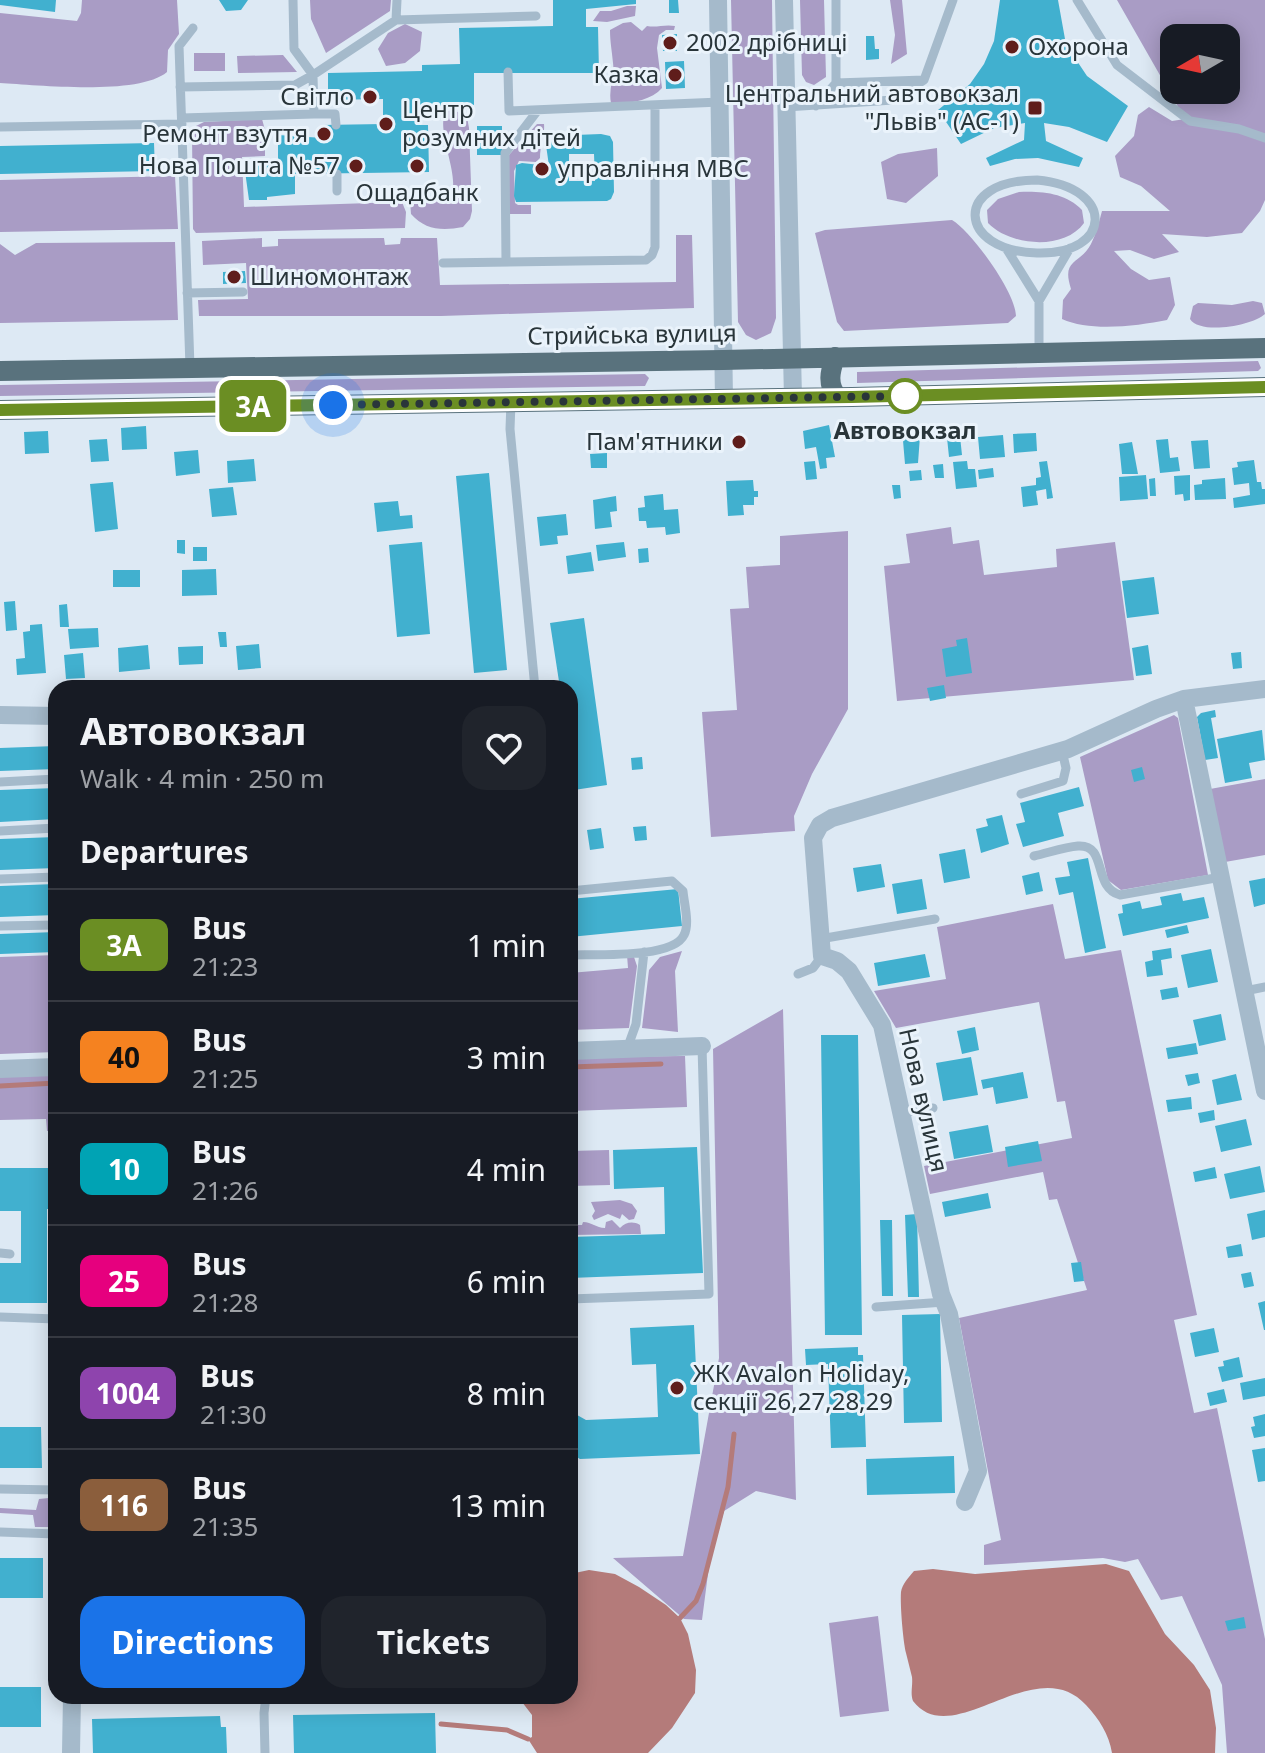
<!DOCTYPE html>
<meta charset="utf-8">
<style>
:root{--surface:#171b24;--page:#20242c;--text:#f1f3f6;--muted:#9ea1a6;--line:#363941;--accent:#1a73e8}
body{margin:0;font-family:"Noto Sans",sans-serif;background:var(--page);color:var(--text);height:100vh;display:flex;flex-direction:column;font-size:30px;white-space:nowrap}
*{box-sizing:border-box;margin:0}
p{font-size:26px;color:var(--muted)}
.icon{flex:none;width:44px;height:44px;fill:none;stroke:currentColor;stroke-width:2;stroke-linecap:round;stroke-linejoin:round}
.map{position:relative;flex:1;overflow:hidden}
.panel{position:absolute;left:48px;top:680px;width:530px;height:1024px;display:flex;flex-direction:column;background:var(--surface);border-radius:24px;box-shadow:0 4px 20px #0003}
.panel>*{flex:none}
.badge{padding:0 16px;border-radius:12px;font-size:28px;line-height:52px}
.needle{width:52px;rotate:261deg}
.tools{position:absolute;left:1160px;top:24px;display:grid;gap:16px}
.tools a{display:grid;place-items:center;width:80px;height:80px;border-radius:16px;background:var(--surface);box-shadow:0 4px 20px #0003;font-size:40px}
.you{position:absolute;width:40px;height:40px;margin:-20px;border:6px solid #fff;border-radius:50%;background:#1a73e8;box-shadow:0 0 0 12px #1a73e833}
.map>.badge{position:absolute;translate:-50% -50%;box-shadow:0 0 0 4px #fff}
h2{padding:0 32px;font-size:30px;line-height:72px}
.round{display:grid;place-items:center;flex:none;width:84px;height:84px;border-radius:24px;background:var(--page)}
.overview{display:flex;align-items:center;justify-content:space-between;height:136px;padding:0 32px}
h1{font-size:38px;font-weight:700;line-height:60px}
.button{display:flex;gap:16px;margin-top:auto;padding:16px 32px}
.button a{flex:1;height:92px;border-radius:24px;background:var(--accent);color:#fff;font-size:32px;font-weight:700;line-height:92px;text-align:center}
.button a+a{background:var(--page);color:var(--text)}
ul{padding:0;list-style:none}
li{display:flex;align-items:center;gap:24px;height:112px;padding:0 32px;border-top:2px solid var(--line)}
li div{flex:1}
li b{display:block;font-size:30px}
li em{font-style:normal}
li .badge{min-width:88px;font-weight:700;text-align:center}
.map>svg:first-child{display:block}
.green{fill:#a99cc5;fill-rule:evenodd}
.water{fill:#b47b7a}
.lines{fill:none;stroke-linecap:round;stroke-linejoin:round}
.stream{stroke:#b47b7a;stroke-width:5}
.building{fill:#41b0cf;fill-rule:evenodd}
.lane{stroke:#a5bacb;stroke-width:9}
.street{stroke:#a5bacb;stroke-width:18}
.primary{stroke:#59727d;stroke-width:20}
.line-casing{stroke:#fff;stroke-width:18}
.line{stroke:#6b8e23;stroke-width:12}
.walk{stroke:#29353a;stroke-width:8;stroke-dasharray:0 14.4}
.poi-dot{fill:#5f1d1b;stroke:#eaf3fb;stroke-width:3}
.stop-dot{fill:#fff;stroke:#6b8e23;stroke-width:4}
.labels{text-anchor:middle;stroke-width:6;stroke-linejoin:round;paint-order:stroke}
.poi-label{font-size:24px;fill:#29353a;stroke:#eaf3fb;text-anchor:start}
.street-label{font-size:24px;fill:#29353a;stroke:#eaf3fb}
.stop-label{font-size:24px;font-weight:bold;fill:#29353a;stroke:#eaf3fb}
</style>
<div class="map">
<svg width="1265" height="1753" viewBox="0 0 1265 1753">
<rect width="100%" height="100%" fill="#dde9f4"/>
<path class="green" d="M82,0H177L179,34L168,50L167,72C139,96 37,85 0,83V13L77,21L81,13Z
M310,0H391L390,11L326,53L311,19Z
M731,0H772L776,318L771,333L756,340L746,335L738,322Z
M800,0H824L826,77L814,85L806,82L802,75Z
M890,0H902L907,54L891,64L895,35Z
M1117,0H1265V200L1260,211L1242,233L1207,237L1162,234L1179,252L1154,259L1130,250L1114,251L1131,269L1149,280L1170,277L1175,305L1167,320C1137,326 1090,332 1062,319L1063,300L1071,289C1061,258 1080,265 1091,244C1096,234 1099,222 1102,211H1170L1141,186L1120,177L1115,156L1134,136L1138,115L1149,107L1172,121L1185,119ZM1174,38H1226V90H1174Z
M627,6H636L635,16L607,22L593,21L600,11H611Z
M631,22L642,31L647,26C657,28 664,24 675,26L674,30H666L659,35L657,48L662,88C651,101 628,104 611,103C608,89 615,76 613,63C612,51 610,42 610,30L623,23Z
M405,24L422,32L420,51L405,63L386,66L378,49L388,33Z
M194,53H225V71H194Z
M283,55L297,72L238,73L237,56Z
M454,110L467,117L469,128L472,211L470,219L463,227C442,231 425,230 411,214L410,201L418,194C433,198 443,201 453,186C455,166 435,123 447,111Z
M262,119L265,130V156L242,157L244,207L402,202L406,212L405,228L196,233L193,229L192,134L196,126L204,122Z
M537,124H544C545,136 540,145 540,158L536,162L519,161L514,171L515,203L518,205H531V214H509L508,156Z
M937,148L938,176L906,203L887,199L881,162L898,154Z
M175,176L178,229L0,232V180Z
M1019,192C1042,191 1066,193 1082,210L1084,223C1064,251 1010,246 988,223L987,210L998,199Z
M952,220C972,232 1016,293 1016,316L1008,323L844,331L837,322L815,233L825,230Z
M676,235H692L694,308L441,316H199L198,300L248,299L246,263L203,265L202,241L262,238V247L278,246V239L384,238L385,245L400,244L401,238H437L440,285L676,282Z
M175,242L178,320L0,323V244L15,255L36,243Z
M1253,301L1262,303L1265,314C1252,326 1200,335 1190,319L1193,306L1198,303L1232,305Z
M1258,361L1261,368L1258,371L857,383V372Z
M645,374L649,378L645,386L0,396V385Z
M951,527L953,544L979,540L984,575L1057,567L1056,549L1115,542L1134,680L897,701L884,566L910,563L906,534Z
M848,531V709L812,774L794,816L795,831L711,837L702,712L737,710L730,609L749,608L746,567L780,565V536Z
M1174,715L1178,718L1208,875L1121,890L1108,880L1080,757Z
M1265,779V855L1225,862L1210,789Z
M1053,904L1065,959L1121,950L1197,1315L1174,1320L1194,1413L1217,1408L1265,1639V1753H1227L1222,1685L1182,1596L1161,1600L1138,1559L1125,1562L1103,1558L984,1565V1545L1001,1540L959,1318L1087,1290L1057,1199L1049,1200L1043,1172L930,1194L924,1166L1072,1138L1065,1101L1057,1102L1039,1002L896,1028L874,991L946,979L937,927Z
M682,951L675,971L678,1032L642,1028L649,970L660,957Z
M56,955V1052L0,1054V957Z
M627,955L634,957L637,966L629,1028L570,1030V973L628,968Z
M783,1009L796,1500L756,1491L724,1511L709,1566L702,1620L684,1619L613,1558L683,1556L719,1358L713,1049Z
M685,1056L687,1107L570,1111V1057Z
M56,1072V1130L47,1131L46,1119L0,1120V1075Z
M609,1150L610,1185L570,1186V1151Z
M620,1200L632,1204L637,1211L634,1219L629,1220L622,1214L620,1219L608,1214L594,1220L592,1216L595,1211L591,1202Z
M612,1220L620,1228C626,1222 633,1221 640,1225L641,1234L570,1235V1225H582L583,1222C592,1222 596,1228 605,1228L606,1222Z
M49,1498L56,1500V1527H35L33,1515L0,1513V1508L36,1510L39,1499Z
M878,1616L889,1711L840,1717L829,1623Z"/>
<path class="water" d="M1106,1564L1129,1571L1165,1634L1194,1665L1210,1690L1216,1728L1215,1753H1112C1109,1734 1099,1719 1086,1705C1035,1649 953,1753 913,1701C910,1693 913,1686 912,1677C910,1669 908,1661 906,1653C903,1641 900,1604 901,1592C902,1584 909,1577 914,1571L933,1569L975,1574Z
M589,1570L615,1574L639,1587L666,1605L680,1618L688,1634L696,1670L695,1693L672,1728L648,1753H537L528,1739L532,1737V1715L522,1702V1696H570V1574Z"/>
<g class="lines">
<path class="stream" d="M570,1067L661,1064
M0,1086L56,1083
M680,1618L696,1601L703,1584L728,1487L734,1434
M441,1724L507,1730L528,1739"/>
</g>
<path class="building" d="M0,0H56L55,12L0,5Z
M219,0H248L241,10L226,11Z
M553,0H636V4L586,9V27H598L599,73H474V105L415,106L416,125H428L429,172L295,174V194L267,197V200H249L245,171H248V160H278V135L323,138L322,125L383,124V99L328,100V73L422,71V65L460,64L459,28L553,26Z
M669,0H678L679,13H669Z
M1000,0H1058L1065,39L1075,58L1087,76L1128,106L1107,142L1069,127L1044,123L1046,141L1083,158L1079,167L1038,158L1015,159L990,166L986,158L1024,140L1025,123L994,128L961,144L938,110L970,84L984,64L994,41Z
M677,34V51H663L662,35Z
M866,36H874L875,49H879V59L866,60Z
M684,61L685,88L666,89L665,62Z
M860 93a6 6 0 1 1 12 0a6 6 0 1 1-12 0Z
M477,126H502V155H477Z
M601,134L610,136L613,142L614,192L611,199L607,201L516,202L514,196L516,165L522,163L549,166L546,145L549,136ZM569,154H594L595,181H569Z
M154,143L155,171L0,174V146Z
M245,271L246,283L223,284V272Z
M829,425L835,457L826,458L827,468L820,469L816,447L805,449L803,431Z
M146,426L147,449L122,450L121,428Z
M959,427L962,455L949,457L946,428Z
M902,429H914L915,436H920L918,463L905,464Z
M48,431L49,453L25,454L24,432Z
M1036,433L1037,451L1014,453L1013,434Z
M1003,435L1005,457L980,459L978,437Z
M107,439L109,461L91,462L89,440Z
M1168,439L1170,458L1178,457L1180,471L1160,473L1156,440Z
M1208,440L1210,468L1194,469L1191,441Z
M1132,442L1138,474H1122L1119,444Z
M198,450L200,473L176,476L174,452Z
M607,453V468H591L590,454Z
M254,459L256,481L228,483L227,461Z
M1254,460L1257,482H1261L1262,489H1265V504L1234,508L1233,498L1250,495L1249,483L1234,485L1232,468L1238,467L1237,462Z
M815,461L817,479L806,480L804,462Z
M967,461L968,469H975L977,487L956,489L953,462Z
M1047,461L1053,498L1047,499L1046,489L1036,491L1038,505L1023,507L1021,487L1036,485V478L1041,477L1039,462Z
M943,464L944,478H935L933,465Z
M993,468L994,477L979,479L978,470Z
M921,470L922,480L910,481L909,471Z
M489,473L507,670L474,673L456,476Z
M1146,475L1148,499L1120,501L1119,477Z
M1190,475V500L1184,501L1183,494L1175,495L1174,476Z
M1155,478L1156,496H1150L1149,479Z
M1225,478L1226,499L1195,500L1194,485L1202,484V480Z
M753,480L754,491H758V497H754V505H743L744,515L728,516L726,481Z
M113,482L118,529L95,532L90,484Z
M892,485H900L901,498L894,499Z
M233,487L237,515L212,517L209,489Z
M663,494L664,510L678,509L680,533L666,535L665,527L647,528L646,521H639L638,508L645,507L644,496Z
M616,496L617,511L610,512L612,527L595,529L593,500Z
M398,501L400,516L412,515L413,528L377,532L374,503Z
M566,514L568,535L557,536L558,544L540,546L537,517Z
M177,540H185V554L177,553Z
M422,542L430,634L397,637L389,545Z
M624,542L626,557L598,561L596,545Z
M193,547H207V561H193Z
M648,548L649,562L639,563L638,549Z
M591,552L594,571L568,574L566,556Z
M216,569L217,595L182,596V570Z
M113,570H140V587H113Z
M1154,577L1159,614L1127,618L1122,581Z
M15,601L17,630L6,631L4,602Z
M67,604L69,627H60L59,605Z
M584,618L607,785L574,790L570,762V688H560L550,623Z
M42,624L46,673L17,675L16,659L25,658L23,632L30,631V625Z
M98,628L99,647L70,649L68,629Z
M218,632H226L227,647H220Z
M967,638L972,673L946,677L942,649L957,646L956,640Z
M259,644L261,668L238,670L236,646Z
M148,645L150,669L119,672L118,648Z
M1148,645L1152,674L1136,676L1132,648Z
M203,646V664L179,665L178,647Z
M1241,652L1242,668L1233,669L1231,653Z
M83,653L85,678L66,679L64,655Z
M944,685L946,698L930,701L927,688Z
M1215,710L1216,717L1211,718L1218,758L1205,760L1197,717L1201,713Z
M1262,730L1265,760L1249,763L1252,778L1225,783L1217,739Z
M56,746V769L0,771V748Z
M642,757L643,769L632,770L631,758Z
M1142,767L1145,779L1134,782L1131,770Z
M1079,787L1084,806L1058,813L1064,836L1023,847L1016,824L1025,822L1020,803Z
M56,788V819L0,822V790Z
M1002,815L1009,844L981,853L976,829L988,826L986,819Z
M646,826L647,840L635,841L633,827Z
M601,828L604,848L590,850L587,830Z
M56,837V868L0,870V839Z
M965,849L970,878L944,883L939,854Z
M1088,858L1106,948L1085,953L1073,892L1059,895L1055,878L1070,876L1067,862Z
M881,864L885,887L857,892L853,868Z
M1039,872L1043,891L1026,895L1022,876Z
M1265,878V904L1254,907L1249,881Z
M922,879L927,909L897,914L892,884Z
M56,884V915L0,917V886Z
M678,889L682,926L570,937V899Z
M1181,893L1183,901L1204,897L1209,918L1123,936L1118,914L1123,913L1122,905L1140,901L1142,909L1162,905L1160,897Z
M1187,925L1189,933L1167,938L1165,930Z
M56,932V952L0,954V934Z
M1171,948L1172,958L1161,960L1163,975L1147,977L1145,962L1153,960L1152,951Z
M1211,949L1218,982L1188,988L1181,955Z
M925,954L930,977L878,986L874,963Z
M1177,987L1179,997L1162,1000L1160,990Z
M1221,1014L1226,1040L1199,1046L1193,1020Z
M975,1027L979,1050L962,1054L957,1031Z
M821,1035H858L862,1335H825Z
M1196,1043L1198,1054L1168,1059L1166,1048Z
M971,1057L978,1095L943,1101L936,1063Z
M1023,1072L1028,1098L996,1104L993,1087L983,1089L981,1080Z
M1198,1073L1200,1083L1188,1086L1185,1075Z
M1236,1074L1242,1100L1217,1105L1212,1080Z
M1191,1097L1192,1109L1168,1112L1166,1100Z
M1214,1110L1215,1120L1200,1123L1198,1113Z
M1246,1119L1252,1145L1221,1152L1215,1126Z
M988,1125L993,1152L954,1159L949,1132Z
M1038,1141L1042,1161L1008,1167L1005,1147Z
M697,1147L703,1273L570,1278V1237L665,1234L664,1187L614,1189L613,1150Z
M1260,1166L1265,1192L1230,1199L1224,1174Z
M1215,1167L1217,1178L1195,1182L1193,1172Z
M0,1168H56V1209H47V1303H0V1263H21V1211H0Z
M988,1193L991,1208L945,1217L942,1202Z
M1265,1210V1237L1252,1240L1247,1214Z
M917,1214L919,1297H908L905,1215Z
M880,1220H892L893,1296H882Z
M1241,1244L1243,1256L1228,1258L1226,1247Z
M1081,1262L1084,1281L1074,1282L1071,1263Z
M1251,1272L1254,1286L1244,1288L1241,1274Z
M1265,1301V1330H1264L1258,1303Z
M940,1314L942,1422L904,1423L902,1315Z
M694,1325L700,1454L580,1459L570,1453V1411L586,1420L658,1417L656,1364L632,1365L630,1328Z
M1214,1328L1219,1352L1195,1357L1190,1333Z
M858,1347V1355H863L866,1447L831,1448L828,1364L806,1365L805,1349Z
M1239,1357L1243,1377L1222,1382L1218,1367L1224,1366L1223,1361Z
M1265,1378V1396L1243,1400L1240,1383Z
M1224,1389L1227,1402L1210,1406L1207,1393Z
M1265,1414V1436L1254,1438L1251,1427L1255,1426L1253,1417Z
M0,1427H41L42,1468H0Z
M1265,1448V1481L1258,1482L1252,1450Z
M954,1456L955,1493L867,1495L866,1459Z
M0,1558H43V1598H0Z
M1244,1617L1246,1628L1228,1631L1225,1621Z
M0,1687H41V1727H0Z
M435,1713L436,1753H294L293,1715Z
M220,1716L221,1727H226L227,1753H93L92,1719Z"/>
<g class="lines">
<path class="lane" d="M1077,0L1117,65L1190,121L1239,129L1265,138
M396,20L536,16
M508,72L509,111L720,102
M836,83L924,80
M180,87L295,85L313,75L396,20L397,0
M816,106L836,83V0
M786,107L893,100L924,80L953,0
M314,114H335L336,125
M182,118L314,114L313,75L294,49L293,0
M0,127L182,124
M337,174V191
M1037,180C1116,187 1113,255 1037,253C957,251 952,180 1037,180Z
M1006,248L1039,301
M506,262L505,153L538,110
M443,263L646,260L652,255L655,247V105
M187,293L243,292
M1039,352V301L1070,248
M190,367L179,46L193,28
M511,402L510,429L535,688
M0,782L56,779
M1021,794L1063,781L1066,768L1062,751
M0,831L56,828
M1034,856C1048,853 1064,847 1078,846C1108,844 1092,887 1120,895L1221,877
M0,879L56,877
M570,891L672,881L683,891C684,903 690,924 684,935C673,959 595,954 570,955
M0,926L56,925
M820,939L935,919
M798,974L813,968L822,956
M1245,991L1265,987
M627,1049L636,1024L644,952
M901,1113L933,1108
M0,1253L10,1254
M570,1299L709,1294L702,1046
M876,1307L944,1302
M0,1317L56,1319
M0,1489L56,1490
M0,1532L56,1534
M72,1699L266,1698
M265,1753L264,1713L266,1696"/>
<path class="street" d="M718,0L724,399
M784,0L793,398
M1184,699L1265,1091
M0,715L56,716
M570,1051L702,1046
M0,1069L56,1067
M965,1502L978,1471L949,1314L941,1294L882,1025L849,971L837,961L822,956L813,838L820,825L832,818L1068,749L1156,709L1184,699L1265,689
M71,1753L72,1696"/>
<path class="primary" d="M835,357C830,372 827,384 837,397
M0,371L723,360L1265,348
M0,410L852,397L1265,387"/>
</g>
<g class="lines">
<g class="line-casing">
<path id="line" d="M0,410L852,397L1265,387"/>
</g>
<use href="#line" class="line"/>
<path class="walk" d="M333,405L905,396"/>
</g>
<g class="poi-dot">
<circle cx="670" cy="43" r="8"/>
<circle cx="1012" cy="47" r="8"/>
<circle cx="675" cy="75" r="8"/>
<circle cx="370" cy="97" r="8"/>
<rect x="1027" y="100" width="16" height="16" rx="4"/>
<circle cx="386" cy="124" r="8"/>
<circle cx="324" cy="134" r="8"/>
<circle cx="356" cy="166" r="8"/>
<circle cx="417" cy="166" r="8"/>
<circle cx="542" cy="169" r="8"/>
<circle cx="234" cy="277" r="8"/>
<circle cx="739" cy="442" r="8"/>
<circle cx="677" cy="1388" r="8"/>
</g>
<circle class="stop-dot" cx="905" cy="396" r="16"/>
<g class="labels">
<g class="poi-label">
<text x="686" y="51">2002 дрібниці</text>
<text x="1028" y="55">Охорона</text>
<text x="659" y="83" text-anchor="end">Казка</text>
<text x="1019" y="102" text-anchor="end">Центральний автовокзал<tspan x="1019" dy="28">"Львів" (АС-1)</tspan></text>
<text x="354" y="105" text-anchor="end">Світло</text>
<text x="402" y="118">Центр<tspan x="402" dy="28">розумних дітей</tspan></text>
<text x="308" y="142" text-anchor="end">Ремонт взуття</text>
<text x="340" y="174" text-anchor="end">Нова Пошта №57</text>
<text x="558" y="177">управління МВС</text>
<text x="417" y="201" text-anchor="middle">Ощадбанк</text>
<text x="250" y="285">Шиномонтаж</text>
<text x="723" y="450" text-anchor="end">Пам'ятники</text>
<text x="693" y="1382">ЖК Avalon Holiday,<tspan x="693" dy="28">секції 26,27,28,29</tspan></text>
</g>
<g class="street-label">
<text transform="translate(632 335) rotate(-1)" y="8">Стрийська вулиця</text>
<text transform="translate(923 1100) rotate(77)" y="8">Нова вулиця</text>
</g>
<g class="stop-label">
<text x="905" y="439">Автовокзал</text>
</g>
</g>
</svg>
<div class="tools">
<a><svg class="needle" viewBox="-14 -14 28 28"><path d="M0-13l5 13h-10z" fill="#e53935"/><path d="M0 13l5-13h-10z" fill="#9ea1a6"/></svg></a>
</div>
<div class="you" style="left:333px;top:405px"></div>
<b class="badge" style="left:253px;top:406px;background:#6b8e23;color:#fff">3А</b>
<section class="panel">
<div class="overview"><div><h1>Автовокзал</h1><p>Walk · 4 min · 250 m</p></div><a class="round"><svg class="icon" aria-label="heart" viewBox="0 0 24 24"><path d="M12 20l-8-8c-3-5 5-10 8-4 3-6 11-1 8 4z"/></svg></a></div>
<h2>Departures</h2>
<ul>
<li><span class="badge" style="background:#6b8e23;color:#fff">3А</span><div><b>Bus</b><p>21:23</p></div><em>1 min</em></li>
<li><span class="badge" style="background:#f58220;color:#111">40</span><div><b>Bus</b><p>21:25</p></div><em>3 min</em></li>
<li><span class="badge" style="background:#00a3b4;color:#fff">10</span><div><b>Bus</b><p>21:26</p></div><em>4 min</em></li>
<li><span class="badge" style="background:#e6007e;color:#fff">25</span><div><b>Bus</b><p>21:28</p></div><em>6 min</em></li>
<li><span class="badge" style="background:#8e44ad;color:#fff">1004</span><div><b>Bus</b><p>21:30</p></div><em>8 min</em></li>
<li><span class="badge" style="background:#8b5e3c;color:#fff">116</span><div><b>Bus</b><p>21:35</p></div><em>13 min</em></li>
</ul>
<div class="button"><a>Directions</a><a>Tickets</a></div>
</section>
</div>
